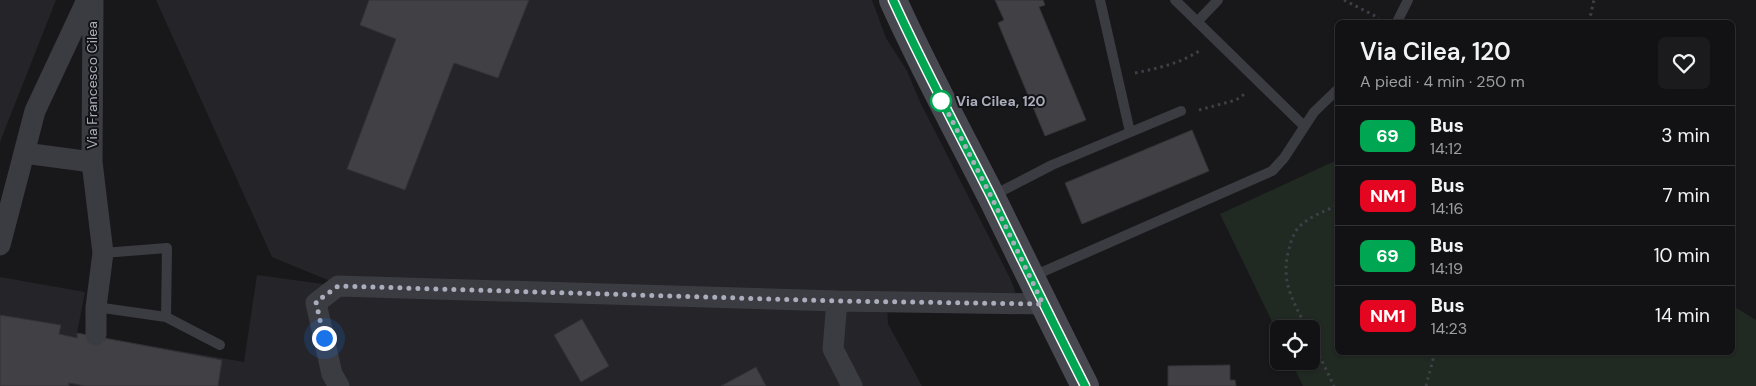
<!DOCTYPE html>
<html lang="it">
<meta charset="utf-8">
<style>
:root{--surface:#121214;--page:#1b1b1d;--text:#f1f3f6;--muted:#9c9ea0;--line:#313234}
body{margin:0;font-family:"DM Sans",sans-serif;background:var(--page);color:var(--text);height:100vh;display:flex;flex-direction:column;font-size:19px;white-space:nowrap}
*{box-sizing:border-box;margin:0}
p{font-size:16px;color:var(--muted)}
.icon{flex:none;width:28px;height:28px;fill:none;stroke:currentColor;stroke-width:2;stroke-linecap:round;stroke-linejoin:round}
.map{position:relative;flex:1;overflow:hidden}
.drawer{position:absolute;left:1335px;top:20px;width:400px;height:335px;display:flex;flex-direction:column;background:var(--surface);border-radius:8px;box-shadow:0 1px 4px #0004,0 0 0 1px var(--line)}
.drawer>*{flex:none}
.badge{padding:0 10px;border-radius:8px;font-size:18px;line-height:32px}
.fabs{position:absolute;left:1270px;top:320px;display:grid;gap:10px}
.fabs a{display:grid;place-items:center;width:50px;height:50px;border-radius:8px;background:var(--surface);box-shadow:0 1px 4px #0004,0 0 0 1px var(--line);font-size:25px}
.you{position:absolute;width:25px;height:25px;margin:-12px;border:4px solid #fff;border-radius:50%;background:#1a73e8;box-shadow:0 0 0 8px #1a73e833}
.map>.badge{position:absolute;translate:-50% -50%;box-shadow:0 0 0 2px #fff}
.round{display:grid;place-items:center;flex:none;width:52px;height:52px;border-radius:8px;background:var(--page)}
.summary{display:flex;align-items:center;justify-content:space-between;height:85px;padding:0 25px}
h1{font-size:24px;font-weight:600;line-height:38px}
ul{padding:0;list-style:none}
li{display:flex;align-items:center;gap:15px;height:60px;padding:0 25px;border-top:1px solid var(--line)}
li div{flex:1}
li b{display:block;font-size:19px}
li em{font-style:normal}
li .badge{min-width:55px;font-weight:700;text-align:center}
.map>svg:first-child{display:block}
.built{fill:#252428}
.green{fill:#202922}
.building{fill:#404045;stroke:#333237}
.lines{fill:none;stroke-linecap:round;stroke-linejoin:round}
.path{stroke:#3f4047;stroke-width:3;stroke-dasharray:2.5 4;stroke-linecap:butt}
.lane{stroke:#3b3b42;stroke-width:10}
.street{stroke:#3b3b42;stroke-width:21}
.secondary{stroke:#474850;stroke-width:28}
.line-casing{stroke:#fff;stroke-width:11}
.line{stroke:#00a651;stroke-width:8}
.walk{stroke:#aaadbb;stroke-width:5;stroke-dasharray:0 9}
.stop-dot{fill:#fff;stroke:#00a651;stroke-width:2.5}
.labels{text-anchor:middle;stroke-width:4;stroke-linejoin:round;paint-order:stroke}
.street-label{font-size:14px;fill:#aaadbb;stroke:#131316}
.stop-label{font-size:14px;font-weight:bold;fill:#aaadbb;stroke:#131316;text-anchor:start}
</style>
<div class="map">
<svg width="1756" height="386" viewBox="0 0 1756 386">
<rect width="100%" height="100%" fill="#18181b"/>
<path class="built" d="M0,0H56L0,142Z
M156,0H872L886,38L907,71L920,102L1010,278L1019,301L335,283L272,257Z
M257,275L338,286L887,302L888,324L922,386H0V277L85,292L77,333L244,362Z"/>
<path class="green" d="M1337,160L1338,352H1732L1733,306L1756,320V386H1303L1291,361H1311V329H1279V336L1220,214Z"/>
<path class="building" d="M369,0H529L498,78L454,63L405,190L347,169L396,39L360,25Z
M995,0H1043L1045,5L1039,7L1086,120L1045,136L998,23L1004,20Z
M1192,130L1209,171L1082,224L1065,183Z
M0,315L61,325L59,334L77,338V333L222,360L218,386H85L69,383V386H0Z
M582,319L609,366L581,382L554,335Z
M1230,365V380H1235L1236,386H1168V366Z
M756,367L766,386H721Z"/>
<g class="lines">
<path class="path" d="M1344,0L1379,18
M1589,22L1594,0
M1135,73C1159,68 1182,63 1202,49
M1199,110L1236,100L1246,93
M1307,329C1293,300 1280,282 1289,249C1291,241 1294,231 1301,225C1311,216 1325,211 1338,205
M1311,338L1334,386
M1426,386L1435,352"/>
<path class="lane" d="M1100,0L1130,132
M1175,0L1304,126
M1197,22L1218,0
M1397,22L1408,0
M992,196L1052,165L1181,111
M103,253L167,248L166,317
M1031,277L1272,171L1284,158L1314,112L1338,89
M96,307L166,317L220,345"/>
<path class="street" d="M93,0L92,162L103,253L96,307V335
M24,153L92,162
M0,245L35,111L87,0
M837,301L833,349L852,386
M339,386L332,374L316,303L338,286L837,301L1043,304"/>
<path class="secondary" d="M893,0C923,67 958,131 991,196C1022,259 1053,323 1085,386"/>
</g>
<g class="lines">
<g class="line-casing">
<path id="line" d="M893,0C923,66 958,131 991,196C1022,260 1053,323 1085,386"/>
</g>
<use href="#line" class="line"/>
<path class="walk" d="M324,338L316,302L338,286L837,301L1043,304L991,196L940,97L941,101"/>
</g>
<circle class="stop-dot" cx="941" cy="101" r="10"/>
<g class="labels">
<g class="street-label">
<text transform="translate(92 85) rotate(-90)" y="5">Via Francesco Cilea</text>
</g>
<g class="stop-label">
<text x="956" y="106">Via Cilea, 120</text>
</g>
</g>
</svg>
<div class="fabs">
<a><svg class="icon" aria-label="locate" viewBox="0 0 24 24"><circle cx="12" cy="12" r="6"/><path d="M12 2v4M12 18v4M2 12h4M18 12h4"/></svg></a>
</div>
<div class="you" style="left:324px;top:338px"></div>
<section class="drawer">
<div class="summary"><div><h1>Via Cilea, 120</h1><p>A piedi · 4 min · 250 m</p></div><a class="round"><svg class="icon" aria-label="heart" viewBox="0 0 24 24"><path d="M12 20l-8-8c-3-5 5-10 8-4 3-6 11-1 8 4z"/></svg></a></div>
<ul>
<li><span class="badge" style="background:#00a651;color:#fff">69</span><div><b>Bus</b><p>14:12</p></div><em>3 min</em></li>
<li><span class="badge" style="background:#e40520;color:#fff">NM1</span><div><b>Bus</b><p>14:16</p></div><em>7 min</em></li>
<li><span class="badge" style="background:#00a651;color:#fff">69</span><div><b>Bus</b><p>14:19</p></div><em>10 min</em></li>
<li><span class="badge" style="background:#e40520;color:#fff">NM1</span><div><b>Bus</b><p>14:23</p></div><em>14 min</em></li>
</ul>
</section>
</div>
